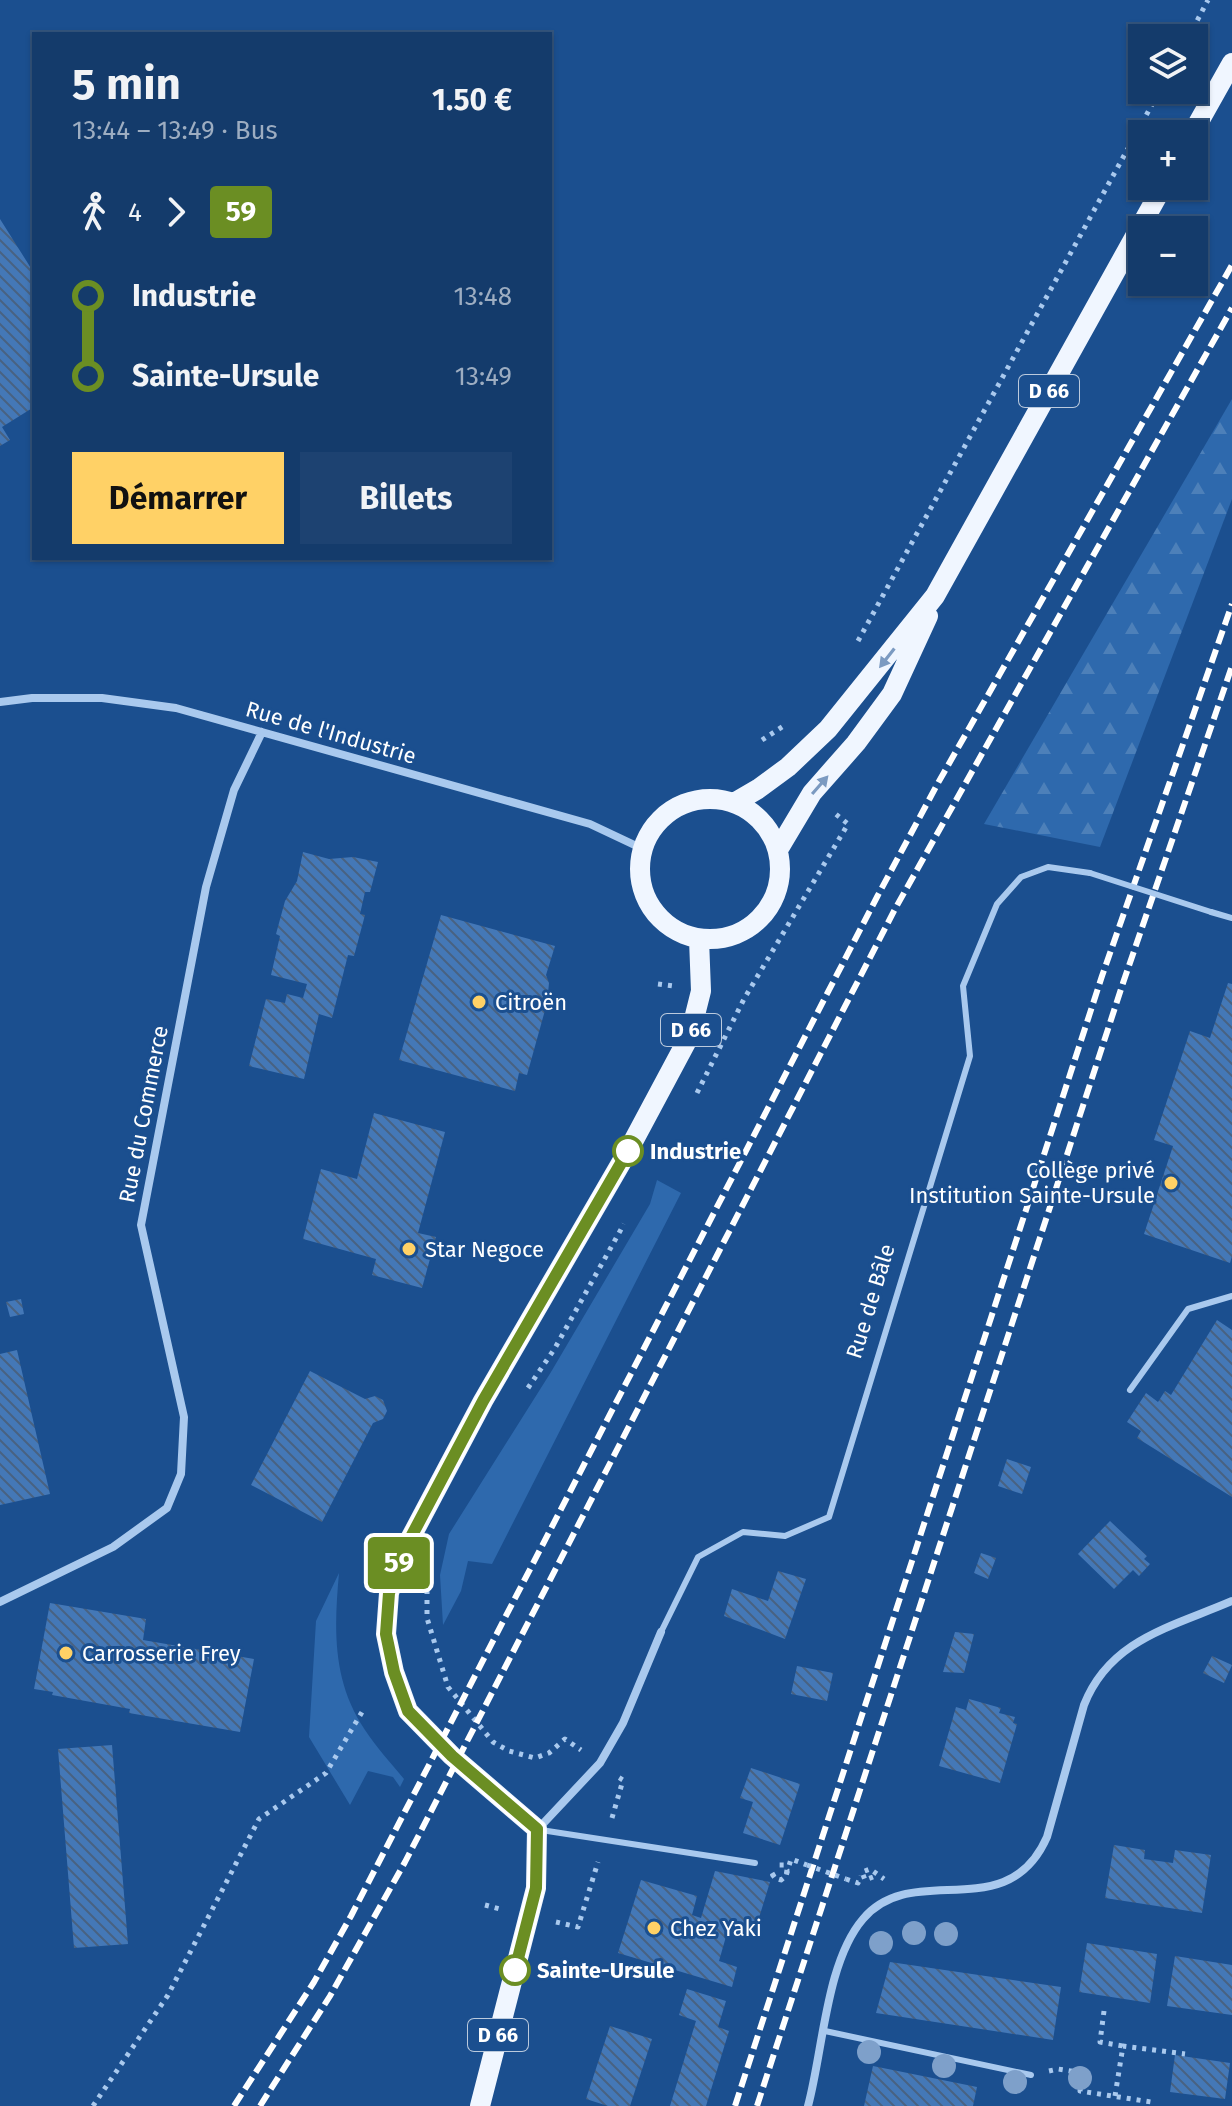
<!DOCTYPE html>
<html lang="fr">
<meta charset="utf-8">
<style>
:root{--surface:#143b6b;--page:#1d4271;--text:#f1f3f6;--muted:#9dadc1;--line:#33557e;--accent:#ffd166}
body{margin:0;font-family:"Fira Sans",sans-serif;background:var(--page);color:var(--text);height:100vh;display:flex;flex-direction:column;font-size:30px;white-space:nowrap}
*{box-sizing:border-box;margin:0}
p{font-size:26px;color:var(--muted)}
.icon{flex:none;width:44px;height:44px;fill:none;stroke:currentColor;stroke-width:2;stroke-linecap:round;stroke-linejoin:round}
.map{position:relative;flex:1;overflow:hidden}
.drawer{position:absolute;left:32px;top:32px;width:520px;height:528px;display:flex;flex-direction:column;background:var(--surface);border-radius:0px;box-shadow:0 2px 6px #0004,0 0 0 2px var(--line)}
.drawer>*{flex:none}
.badge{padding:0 16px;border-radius:6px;font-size:28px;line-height:52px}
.tools{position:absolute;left:1128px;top:24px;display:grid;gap:16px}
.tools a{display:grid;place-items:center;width:80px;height:80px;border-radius:0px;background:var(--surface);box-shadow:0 2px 6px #0004,0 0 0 2px var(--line);font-size:40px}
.map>.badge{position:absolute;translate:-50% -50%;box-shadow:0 0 0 4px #fff}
.legs{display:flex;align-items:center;gap:12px;height:88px;padding:0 40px;font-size:26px}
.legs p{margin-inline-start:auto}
.headline{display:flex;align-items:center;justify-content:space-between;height:136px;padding:0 40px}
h1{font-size:44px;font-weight:700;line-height:60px}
.button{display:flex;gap:16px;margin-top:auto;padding:16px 40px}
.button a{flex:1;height:92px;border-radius:0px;background:var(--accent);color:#111;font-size:32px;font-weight:700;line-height:92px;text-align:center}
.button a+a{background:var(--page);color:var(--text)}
ul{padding:0 40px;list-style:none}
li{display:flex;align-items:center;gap:28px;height:80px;font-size:30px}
li i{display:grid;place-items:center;width:12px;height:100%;margin:0 10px;background:currentColor}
li i::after{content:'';width:20px;height:20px;margin:-10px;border:6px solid;border-radius:50%;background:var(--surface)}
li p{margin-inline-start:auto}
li:first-child i{background:linear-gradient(#0000 50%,currentColor 0)}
li:last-child i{background:linear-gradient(currentColor 50%,#0000 0)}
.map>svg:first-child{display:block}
.green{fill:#2e69ad}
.forest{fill:url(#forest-firs)}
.building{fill:url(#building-back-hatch)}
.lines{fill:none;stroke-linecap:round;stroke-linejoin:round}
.path{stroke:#a9c9ee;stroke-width:5;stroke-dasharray:4 6;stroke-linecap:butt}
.lane{stroke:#a9c9ee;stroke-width:6}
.street{stroke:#a9c9ee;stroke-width:8}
.primary{stroke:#f0f6ff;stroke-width:20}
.rail{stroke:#fff;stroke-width:6;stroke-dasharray:14 6;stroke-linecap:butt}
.path-bridge{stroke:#a9c9ee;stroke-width:5;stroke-dasharray:4 6;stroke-linecap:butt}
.lane-bridge{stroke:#a9c9ee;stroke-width:6}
.tree{fill:#7ea0ca}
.oneway{fill:#7b9ac1}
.line-1-casing{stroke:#fff;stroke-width:18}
.line-1{stroke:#6b8e23;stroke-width:12}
.poi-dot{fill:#ffd166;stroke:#1b4f8f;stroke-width:3}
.stop-1-dot{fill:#fff;stroke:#6b8e23;stroke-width:4}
.labels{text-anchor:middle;stroke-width:6;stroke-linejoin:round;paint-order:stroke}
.shield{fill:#1b4f8f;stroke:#bbcadd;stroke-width:2}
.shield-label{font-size:20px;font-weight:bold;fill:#fff}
.street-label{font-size:22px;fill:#fff;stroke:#1b4f8f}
.poi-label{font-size:22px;fill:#fff;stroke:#1b4f8f;text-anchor:start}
.stop-label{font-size:22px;font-weight:bold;fill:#fff;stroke:#1b4f8f;text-anchor:start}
</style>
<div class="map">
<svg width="1232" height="2106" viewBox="0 0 1232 2106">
<defs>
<pattern id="forest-firs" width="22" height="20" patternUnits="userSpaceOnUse" patternTransform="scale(2)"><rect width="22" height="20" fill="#2e69ad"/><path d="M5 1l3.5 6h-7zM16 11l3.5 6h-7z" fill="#4d80b9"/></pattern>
<pattern id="building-back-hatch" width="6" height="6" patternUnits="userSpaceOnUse" patternTransform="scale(2)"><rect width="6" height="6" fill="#4478b7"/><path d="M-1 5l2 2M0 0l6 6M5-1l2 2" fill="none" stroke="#486282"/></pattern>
</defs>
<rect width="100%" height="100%" fill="#1b4f8f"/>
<path class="green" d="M657,1180L681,1193L492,1564L468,1561L461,1591L443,1625L440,1575L449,1534L551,1372L650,1204Z
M339,1573C334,1629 332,1681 365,1730C376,1747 391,1763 404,1779L400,1787L393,1777L368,1771L350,1805L309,1737L316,1621Z"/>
<path class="forest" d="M1232,399V499L1100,847L984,824Z"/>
<path class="building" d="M0,219L34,273V407L2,427L10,440L0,446Z
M303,852L329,859L353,857L378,862L370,892H365L360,914L365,915L354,956L348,955L332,1018L319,1014L304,1079L249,1066L266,999L285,1003L287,994L303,998L307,984L271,975L280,936L276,934L285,901L297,881Z
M441,915L555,946L546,975L549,983L547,1003L527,1075L519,1073L515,1091L399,1060Z
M1228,983L1232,984V1256L1230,1263L1144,1234L1173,1146L1154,1140L1190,1031L1210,1038Z
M374,1113L445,1132L418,1233L436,1237L422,1288L372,1275L376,1259L303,1239L321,1169L357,1179Z
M21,1299L24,1314L10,1317L6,1302Z
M1217,1320L1232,1330V1497L1137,1438L1141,1431L1127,1422L1146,1393L1158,1402L1165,1391L1171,1395Z
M17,1350L50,1494L0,1505V1354Z
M310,1371L365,1399L375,1396L383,1400L387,1411L383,1419L373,1423L322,1522L251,1485Z
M1007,1459L1031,1467L1022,1494L998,1486Z
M1110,1521L1147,1556L1144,1559L1150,1564L1139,1576L1133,1570L1114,1589L1078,1554Z
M981,1553L996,1558L988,1579L974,1573Z
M778,1571L806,1579L785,1639L724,1616L732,1589L768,1601Z
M50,1603L146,1619L143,1640L254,1659L240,1732L129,1713L130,1709L52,1695L53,1692L34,1689Z
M955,1632L974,1634L964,1673L943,1672Z
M1212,1656L1232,1665L1224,1683L1203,1673Z
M797,1666L833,1673L827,1701L791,1694Z
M969,1699L1001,1708L999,1713L1015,1717L1013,1723L1017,1724L1000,1783L939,1766L956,1707L966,1710Z
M112,1745L128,1944L74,1948L58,1749Z
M751,1768L800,1784L780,1845L743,1833L753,1802L740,1798Z
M1114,1845L1145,1850L1144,1859L1173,1863L1175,1850L1211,1855L1202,1913L1105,1898Z
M715,1871L770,1882L754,1934L729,1926L719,1961L737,1967L732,1987L618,1953L641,1880L697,1896L692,1915L701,1918Z
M1087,1943L1157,1954L1150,2003L1079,1992Z
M1175,1956L1232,1965V2015L1167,2006Z
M890,1962L1061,1987L1053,2040L876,2013Z
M687,1989L726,2001L718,2027L729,2031L706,2106H670L696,2021L679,2015Z
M610,2026L652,2039L630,2106H608L586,2099Z
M1175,2055L1230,2063L1225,2099L1170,2092Z
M873,2066L977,2087L973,2106H864Z"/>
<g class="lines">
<path class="path" d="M1188,38L1208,0
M858,641L1160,90
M762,740L785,725
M658,984L673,986
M697,1093L744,999L848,824L832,811
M528,1388L555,1348L624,1224
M427,1580V1618L448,1687L493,1742L509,1751L535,1758L549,1753L565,1739L581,1750
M612,1818L623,1780L618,1777
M772,1873L775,1878L781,1880L786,1876L791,1859L807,1865
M772,1874L775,1878L781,1880L786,1876L787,1870L784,1865H776
M873,1877L865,1880L862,1872L870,1869L884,1879
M846,1879L858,1883L861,1876
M485,1905L500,1909
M556,1922L578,1927L598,1862
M1104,2011L1100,2042L1123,2046
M1049,2071L1058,2069L1083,2073L1080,2091L1151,2102
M1115,2096L1123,2046L1185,2054
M93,2106L168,1995L259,1819L326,1773L362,1712"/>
<path class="lane" d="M1211,912L1232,918
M1130,1390L1188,1309L1232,1296
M661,1632L698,1557L743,1532L785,1536L829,1517L970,1056L963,986L997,904L1021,877L1048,867L1090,873
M541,1830L755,1863
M825,2031L1031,2075"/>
<path class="street" d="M0,702L32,698H102L176,708L590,824L643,849
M0,1602L113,1547L167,1508L181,1474L184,1417L141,1225L206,887L234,790L262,732
M538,1829L600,1763L623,1723L661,1632
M808,2106C823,2051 826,1962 863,1919C913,1859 1007,1928 1047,1837L1084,1705C1110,1639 1172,1627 1232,1601"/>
<path class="primary" d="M1192,134L1232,63
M640 869a70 70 0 1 1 140 0a70 70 0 1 1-140 0Z
M734,803L758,789L788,767L828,729L935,596L1163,186
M778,850L812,793L856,743L892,694L928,616
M480,2106L536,1888L537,1829L452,1756L408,1711L394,1672L386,1634L389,1593L402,1554L483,1401L628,1151L690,1035L701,991L699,939"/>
<path class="rail" d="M234,2106L314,1982L351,1916L877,897L938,783L1232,265
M260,2106L330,1996L405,1862L895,909L1232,308
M735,2106L1102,976L1232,604
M757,2106L1123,983L1232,666"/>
<path class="path-bridge" d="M807,1865L846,1879"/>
<path class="lane-bridge" d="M1090,873L1211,912"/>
</g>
<g class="tree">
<circle cx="914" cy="1933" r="12"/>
<circle cx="946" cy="1934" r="12"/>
<circle cx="881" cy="1943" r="12"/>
<circle cx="869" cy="2052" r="12"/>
<circle cx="944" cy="2066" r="12"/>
<circle cx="1080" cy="2078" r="12"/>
<circle cx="1015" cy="2082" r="12"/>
</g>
<defs><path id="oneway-solid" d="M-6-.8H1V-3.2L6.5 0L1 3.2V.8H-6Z" transform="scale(2)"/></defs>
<g class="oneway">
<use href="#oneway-solid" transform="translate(887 658) rotate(128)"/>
<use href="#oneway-solid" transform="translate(820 785) rotate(-49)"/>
</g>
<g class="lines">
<g class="line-1-casing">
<path id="line-1" d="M515,1970L536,1888L537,1829L452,1756L408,1711L394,1672L386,1634L389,1593L402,1554L483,1401L628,1151"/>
</g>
<use href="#line-1" class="line-1"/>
</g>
<g class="poi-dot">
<circle cx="479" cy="1002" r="8"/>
<circle cx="1171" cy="1183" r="8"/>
<circle cx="409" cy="1249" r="8"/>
<circle cx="66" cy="1653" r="8"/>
<circle cx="654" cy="1928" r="8"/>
</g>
<g class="stop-1-dot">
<circle cx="628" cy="1151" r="14"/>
<circle cx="515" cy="1970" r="14"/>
</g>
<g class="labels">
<g class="shield">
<rect x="1019" y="375" width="60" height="32" rx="6"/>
<rect x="661" y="1014" width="60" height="32" rx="6"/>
<rect x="468" y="2019" width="60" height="32" rx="6"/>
</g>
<g class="shield-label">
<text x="1049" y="398">D 66</text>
<text x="691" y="1037">D 66</text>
<text x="498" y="2042">D 66</text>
</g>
<g class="street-label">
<text transform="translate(331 732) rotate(16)" y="8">Rue de l'Industrie</text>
<text transform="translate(143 1114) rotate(-79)" y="8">Rue du Commerce</text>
<text transform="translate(870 1301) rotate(-73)" y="8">Rue de Bâle</text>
</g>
<g class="poi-label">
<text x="495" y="1010">Citroën</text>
<text x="1155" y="1178" text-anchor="end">Collège privé<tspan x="1155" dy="25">Institution Sainte-Ursule</tspan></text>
<text x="425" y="1257">Star Negoce</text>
<text x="82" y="1661">Carrosserie Frey</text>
<text x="670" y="1936">Chez Yaki</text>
</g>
<g class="stop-label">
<text x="650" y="1159">Industrie</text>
<text x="537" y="1978">Sainte-Ursule</text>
</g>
</g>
</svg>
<div class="tools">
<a><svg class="icon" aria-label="layers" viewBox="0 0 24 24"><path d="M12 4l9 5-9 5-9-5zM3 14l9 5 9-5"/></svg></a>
<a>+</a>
<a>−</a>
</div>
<b class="badge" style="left:399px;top:1563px;background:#6b8e23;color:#fff">59</b>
<section class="drawer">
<div class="headline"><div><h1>5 min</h1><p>13:44 – 13:49 · Bus</p></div><b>1.50 €</b></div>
<div class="legs"><svg class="icon" aria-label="walk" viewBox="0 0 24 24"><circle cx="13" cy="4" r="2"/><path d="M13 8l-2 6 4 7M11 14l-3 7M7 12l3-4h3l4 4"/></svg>4<svg class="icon" aria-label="forward" viewBox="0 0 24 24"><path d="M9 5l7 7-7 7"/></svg><b class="badge" style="background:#6b8e23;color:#fff">59</b></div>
<ul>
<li><i style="color:#6b8e23"></i><b>Industrie</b><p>13:48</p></li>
<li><i style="color:#6b8e23"></i><b>Sainte-Ursule</b><p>13:49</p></li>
</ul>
<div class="button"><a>Démarrer</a><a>Billets</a></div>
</section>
</div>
